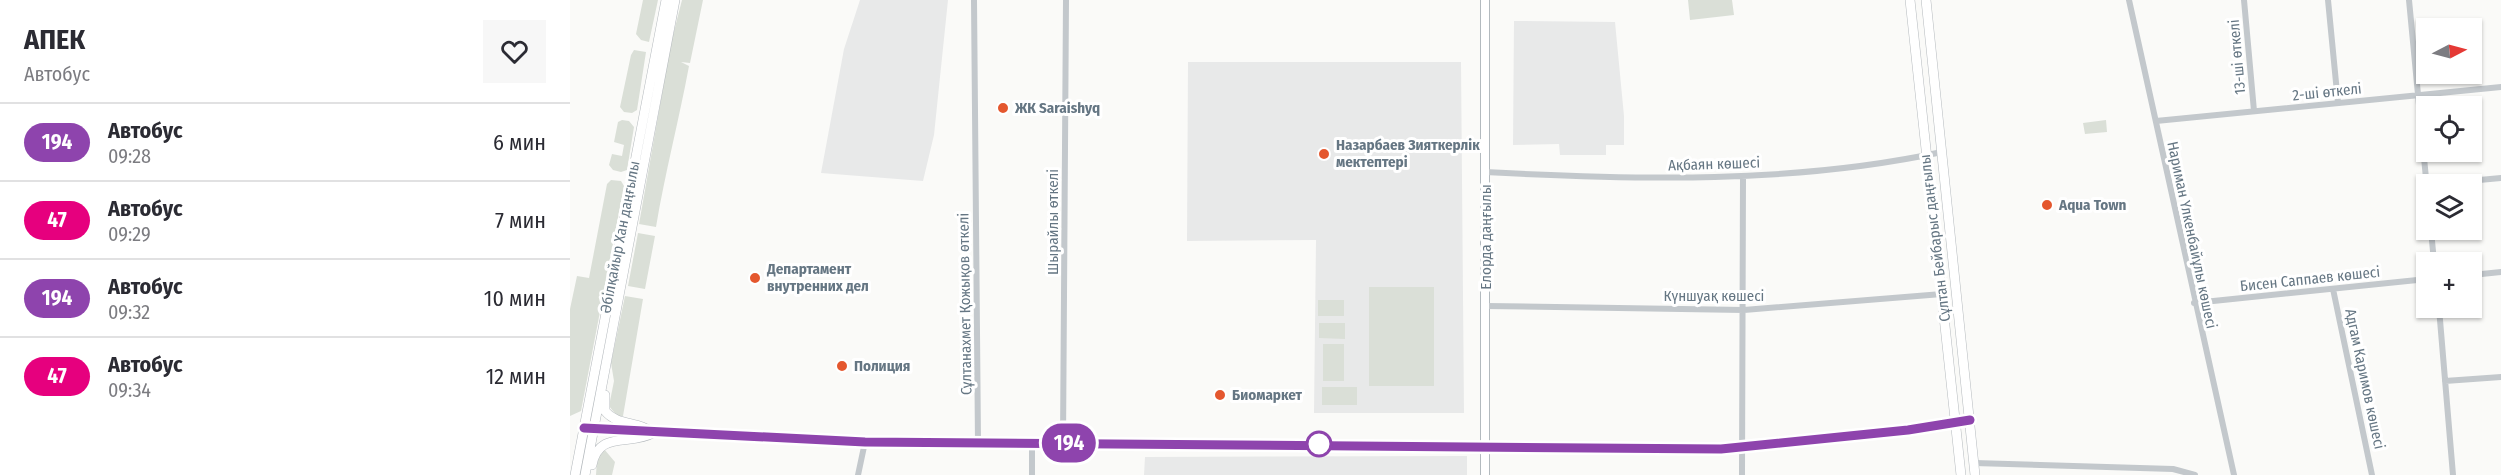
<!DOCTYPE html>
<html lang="ru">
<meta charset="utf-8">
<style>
:root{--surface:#fff;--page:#f7f7f7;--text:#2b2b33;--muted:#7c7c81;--line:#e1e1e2}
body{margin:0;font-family:"Fira Sans Condensed",sans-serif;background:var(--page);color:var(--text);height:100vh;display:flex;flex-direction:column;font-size:22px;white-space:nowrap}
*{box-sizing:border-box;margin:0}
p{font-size:20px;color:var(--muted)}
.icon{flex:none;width:33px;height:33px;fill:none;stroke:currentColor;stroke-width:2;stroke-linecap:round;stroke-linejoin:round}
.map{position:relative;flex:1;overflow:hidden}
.sheet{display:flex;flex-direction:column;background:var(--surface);width:570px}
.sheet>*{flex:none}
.badge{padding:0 12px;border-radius:20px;font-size:21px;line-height:39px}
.needle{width:39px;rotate:84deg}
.fabs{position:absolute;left:1846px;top:18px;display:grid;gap:12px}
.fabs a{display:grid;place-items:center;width:66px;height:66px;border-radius:0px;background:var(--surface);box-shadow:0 2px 4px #0004;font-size:30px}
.map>.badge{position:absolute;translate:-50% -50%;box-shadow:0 0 0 3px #fff}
.round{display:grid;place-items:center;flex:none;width:63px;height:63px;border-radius:0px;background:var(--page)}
.headline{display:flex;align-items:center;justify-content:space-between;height:102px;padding:0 24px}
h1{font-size:28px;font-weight:700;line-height:45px}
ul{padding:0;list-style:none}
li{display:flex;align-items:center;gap:18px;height:78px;padding:0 24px;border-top:2px solid var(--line)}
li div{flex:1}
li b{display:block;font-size:22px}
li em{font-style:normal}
li .badge{min-width:66px;font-weight:700;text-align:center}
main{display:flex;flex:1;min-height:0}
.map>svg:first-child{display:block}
.built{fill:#e8e9e9}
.green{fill:#dadfd7}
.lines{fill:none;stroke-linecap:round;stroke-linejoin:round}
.secondary-casing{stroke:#b3babf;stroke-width:10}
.primary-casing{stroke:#b5babe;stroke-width:10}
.street{stroke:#c3c8cc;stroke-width:6}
.secondary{stroke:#fff;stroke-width:8}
.primary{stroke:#fff;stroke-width:9}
.line-casing{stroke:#fff;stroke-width:14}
.line{stroke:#8e44ad;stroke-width:9}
.poi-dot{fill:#e4572e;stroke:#fff;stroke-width:2}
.stop-dot{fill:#fff;stroke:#8e44ad;stroke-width:3}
.labels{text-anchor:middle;stroke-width:6;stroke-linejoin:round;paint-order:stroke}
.street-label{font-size:15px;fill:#657683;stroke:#fff}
.poi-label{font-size:15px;font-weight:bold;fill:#657683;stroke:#fff;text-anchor:start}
</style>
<main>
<section class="sheet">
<div class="headline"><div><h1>АПЕК</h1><p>Автобус</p></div><a class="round"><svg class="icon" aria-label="heart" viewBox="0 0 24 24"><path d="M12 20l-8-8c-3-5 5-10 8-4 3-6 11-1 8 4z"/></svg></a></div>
<ul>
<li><span class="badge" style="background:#8e44ad;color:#fff">194</span><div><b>Автобус</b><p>09:28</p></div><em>6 мин</em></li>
<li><span class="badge" style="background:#e6007e;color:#fff">47</span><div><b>Автобус</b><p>09:29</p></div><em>7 мин</em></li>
<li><span class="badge" style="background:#8e44ad;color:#fff">194</span><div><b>Автобус</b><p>09:32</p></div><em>10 мин</em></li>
<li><span class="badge" style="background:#e6007e;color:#fff">47</span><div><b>Автобус</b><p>09:34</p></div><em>12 мин</em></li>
</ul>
</section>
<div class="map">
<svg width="1931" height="475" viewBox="0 0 1931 475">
<rect width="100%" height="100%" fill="#fafaf8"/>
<path class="built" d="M290,0H378L364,135L353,181L251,173L274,49Z
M944,21L1045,22L1054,116V145H1036V155H990L989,144L943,145Z
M618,62H891L894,413H744L746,240L617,241Z
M897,456V475H574L575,457Z"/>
<path class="green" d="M73,0H88L79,42L71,40L66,34Z
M112,0H133L120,63L111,62L119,66C109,120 95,173 86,227L69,224L101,43Z
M1118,0H1162L1164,15L1120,20Z
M64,50L76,52L67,110L62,113L54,112L50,107L61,55Z
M52,120L59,121L64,127L57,170L51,172L43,170L39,165L42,154L52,156L54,145L44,142L48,122Z
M1536,120L1537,132L1515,134L1513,123Z
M41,180L51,181L54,186L11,411L0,416V309L7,276L19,278L37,184Z
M68,233L85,236L75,289L58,286Z
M799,287H864V386H799Z
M55,296L73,299L53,416H47L39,406L44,381L41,363Z
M748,300H774V316H748Z
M749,323H775V339L749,338Z
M753,344H774V381H753Z
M752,387H787V405H752Z
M34,449L45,462L42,475H26L27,459Z"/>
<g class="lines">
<g class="secondary-casing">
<path id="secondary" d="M915,0V475
M17,428L295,442L1151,449L1338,430L1400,420"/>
</g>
<g class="primary-casing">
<path id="primary" d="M1340,0L1391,475
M1356,0L1405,475
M22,465C28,430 61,446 83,433C69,421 47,426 35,411V395
M5,475L96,0
M15,475L105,0"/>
</g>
<path class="street" d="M404,0L408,443
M1559,0L1664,475
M1674,0L1684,111
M1758,0L1768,103
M1839,0L1857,189
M1586,121L1931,87
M915,172C1068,180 1222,184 1372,152
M1866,184L1931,178
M1861,230L1864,262
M1902,275L1931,272
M1763,289L1802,475
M1624,303L1857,279
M916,306L1174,310L1372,294
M1869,308L1883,475
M1875,381L1931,377
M462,443V475
M493,443L496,0
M1404,463L1603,469L1625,475
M288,475L295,442
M1172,475L1173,177"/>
<use href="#secondary" class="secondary"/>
<use href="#primary" class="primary"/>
</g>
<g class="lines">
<g class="line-casing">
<path id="line" d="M14,428L295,442L1151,449L1338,430L1400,420"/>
</g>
<use href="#line" class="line"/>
</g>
<g class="poi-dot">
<circle cx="433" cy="108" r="6"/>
<circle cx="754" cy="154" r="6"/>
<circle cx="1477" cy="205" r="6"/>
<circle cx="185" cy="278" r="6"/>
<circle cx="272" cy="366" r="6"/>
<circle cx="650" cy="395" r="6"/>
</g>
<circle class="stop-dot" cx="749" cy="444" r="12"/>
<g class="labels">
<g class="street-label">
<text transform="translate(1667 57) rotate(-95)" y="5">13-ші өткелі</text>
<text transform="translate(1757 92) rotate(-6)" y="5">2-ші өткелі</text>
<text transform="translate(1144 164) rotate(-2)" y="5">Ақбаян көшесі</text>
<text transform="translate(483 222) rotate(-90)" y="5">Шырайлы өткелі</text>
<text transform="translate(1622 235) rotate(78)" y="5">Нариман Үлкенбайұлы көшесі</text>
<text transform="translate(50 237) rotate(-79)" y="5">Әбілқайыр Хан даңғылы</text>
<text transform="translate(916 237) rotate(-90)" y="5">Елорда даңғылы</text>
<text transform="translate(1365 238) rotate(-97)" y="5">Сұлтан Бейбарыс даңғылы</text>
<text transform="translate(1740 279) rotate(-6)" y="5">Бисен Саппаев көшесі</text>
<text x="1144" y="301">Күншуақ көшесі</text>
<text transform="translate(395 304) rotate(-91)" y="5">Сұлтанахмет Қожықов өткелі</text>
<text transform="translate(1795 379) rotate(78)" y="5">Адгам Каримов көшесі</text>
</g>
<g class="poi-label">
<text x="445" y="113">ЖК Saraishyq</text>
<text x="766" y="150">Назарбаев Зияткерлік<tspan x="766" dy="17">мектептері</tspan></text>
<text x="1489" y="210">Aqua Town</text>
<text x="197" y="274">Департамент<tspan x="197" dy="17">внутренних дел</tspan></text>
<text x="284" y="371">Полиция</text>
<text x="662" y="400">Биомаркет</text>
</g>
</g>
</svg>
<div class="fabs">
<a><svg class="needle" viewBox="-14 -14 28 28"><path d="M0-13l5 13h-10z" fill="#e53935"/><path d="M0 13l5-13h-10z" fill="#7c7c81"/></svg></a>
<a><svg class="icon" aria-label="locate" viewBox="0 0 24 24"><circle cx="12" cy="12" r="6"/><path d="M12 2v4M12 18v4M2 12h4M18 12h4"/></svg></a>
<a><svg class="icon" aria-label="layers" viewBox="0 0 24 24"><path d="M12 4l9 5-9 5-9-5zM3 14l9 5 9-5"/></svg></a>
<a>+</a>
</div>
<b class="badge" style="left:499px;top:443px;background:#8e44ad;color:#fff">194</b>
</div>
</main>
